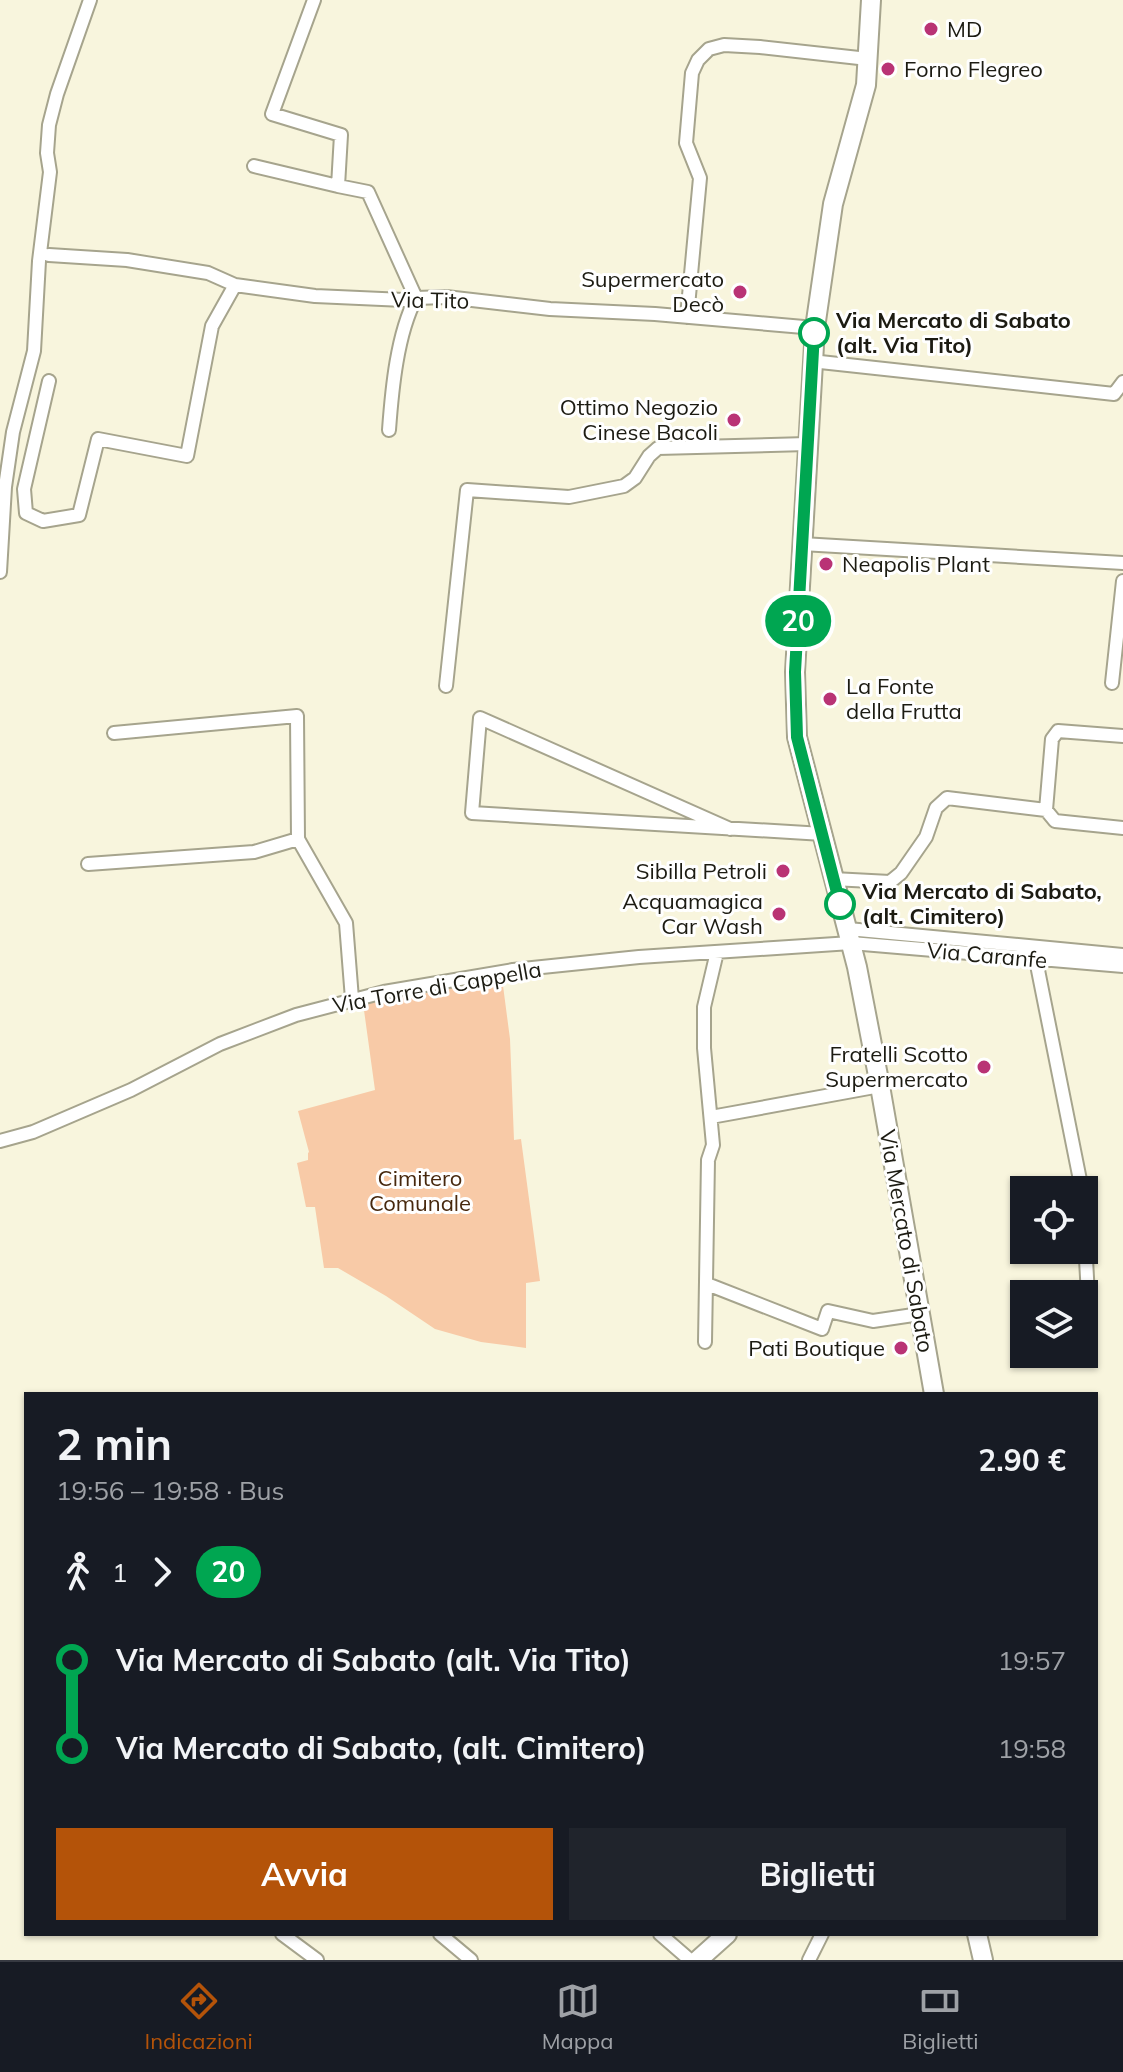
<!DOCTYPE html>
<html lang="it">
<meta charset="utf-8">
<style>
:root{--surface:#171b24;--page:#20242c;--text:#f1f3f6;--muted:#9ea1a6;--line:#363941;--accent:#b45309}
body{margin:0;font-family:Mulish,sans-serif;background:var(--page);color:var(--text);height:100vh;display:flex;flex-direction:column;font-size:30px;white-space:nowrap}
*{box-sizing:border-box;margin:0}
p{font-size:26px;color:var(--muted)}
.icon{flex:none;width:44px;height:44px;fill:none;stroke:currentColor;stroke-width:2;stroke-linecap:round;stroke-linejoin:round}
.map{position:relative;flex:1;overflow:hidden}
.panel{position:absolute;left:24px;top:1392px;width:1074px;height:544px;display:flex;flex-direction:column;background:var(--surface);border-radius:0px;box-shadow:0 2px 6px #0004}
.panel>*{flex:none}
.badge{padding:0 16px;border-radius:26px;font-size:28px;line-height:52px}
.tools{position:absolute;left:1010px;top:1176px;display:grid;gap:16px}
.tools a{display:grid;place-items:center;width:88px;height:88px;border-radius:0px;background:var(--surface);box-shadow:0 2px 6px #0004;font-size:40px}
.map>.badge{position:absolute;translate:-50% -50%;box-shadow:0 0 0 4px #fff}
.legs{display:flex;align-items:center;gap:12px;height:88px;padding:0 32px;font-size:26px}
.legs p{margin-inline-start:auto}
.summary{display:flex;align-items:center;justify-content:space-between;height:136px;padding:0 32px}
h1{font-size:44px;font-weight:700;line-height:60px}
.cta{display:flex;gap:16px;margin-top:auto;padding:16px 32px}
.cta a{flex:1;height:92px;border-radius:0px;background:var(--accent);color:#fff;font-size:32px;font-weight:700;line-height:92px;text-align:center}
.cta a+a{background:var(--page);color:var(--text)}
ul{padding:0 32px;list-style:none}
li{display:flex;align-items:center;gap:28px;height:88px;font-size:30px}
li i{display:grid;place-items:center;width:12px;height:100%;margin:0 10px;background:currentColor}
li i::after{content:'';width:20px;height:20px;margin:-10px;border:6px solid;border-radius:50%;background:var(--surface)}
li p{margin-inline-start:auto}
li:first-child i{background:linear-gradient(#0000 50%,currentColor 0)}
li:last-child i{background:linear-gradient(currentColor 50%,#0000 0)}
.menu{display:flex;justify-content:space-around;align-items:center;height:112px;border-top:2px solid var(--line);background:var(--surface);font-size:22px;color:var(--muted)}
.menu a{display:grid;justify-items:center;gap:4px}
.menu .on{color:var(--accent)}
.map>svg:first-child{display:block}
.green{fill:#f8caa7}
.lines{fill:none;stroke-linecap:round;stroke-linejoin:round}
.street-casing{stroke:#a6a48d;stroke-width:16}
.secondary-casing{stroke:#a6a48d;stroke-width:22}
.street{stroke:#fff;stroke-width:12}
.secondary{stroke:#fff;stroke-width:18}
.line-1-casing{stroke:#fff;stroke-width:18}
.line-1{stroke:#00a651;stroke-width:12}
.poi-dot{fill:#b93375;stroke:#fff;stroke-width:3}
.stop-1-dot{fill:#fff;stroke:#00a651;stroke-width:4}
.labels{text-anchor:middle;stroke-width:6;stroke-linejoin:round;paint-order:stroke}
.poi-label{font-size:22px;fill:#1c1b12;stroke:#fff;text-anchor:end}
.street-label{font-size:22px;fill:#1c1b12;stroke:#fff}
.stop-label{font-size:22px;font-weight:bold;fill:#1c1b12;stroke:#fff;text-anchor:start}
.park-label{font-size:22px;fill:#47280d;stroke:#fff}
</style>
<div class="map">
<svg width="1123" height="1960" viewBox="0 0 1123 1960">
<rect width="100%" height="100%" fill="#f8f5dd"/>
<path class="green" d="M502,978L510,1039L514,1140L521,1139L540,1281L526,1283V1348L481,1342L435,1329L386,1296L338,1268H324L315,1207H306L297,1163L308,1160V1153L309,1152L298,1111L375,1090L363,1003Z"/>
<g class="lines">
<g class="street-casing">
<path id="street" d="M314,0L272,114L341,135L338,186L368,192L416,298C397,334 392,389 389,430
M254,166L338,186
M49,255L127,260L208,273L235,285L315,296L404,300L416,298L446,297L550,309L655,314L815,328
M687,317L700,178L686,143L692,73L698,60L709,49L724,45L760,47L868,59
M811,361L1114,394L1123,382
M49,381L24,489L26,513L43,521L79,515L98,439L187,456L212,326L235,285
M802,544L1123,563
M0,572L5,487L13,432L34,351L39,261L50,172L47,153L49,125L57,94L90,0
M1112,683L1123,581
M446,686L467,490L569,497L624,486L635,478L649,456L658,448L807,444
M114,733L297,716L298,839L346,923L352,999
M1046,810L1052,739L1058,731L1123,736
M730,829L480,718L472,813L823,834
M88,864L254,852L298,839
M833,879L890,882L901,873L926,837L936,808L947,798L1046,810L1055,821L1123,828
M848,929L1123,955
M1036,960L1082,1190
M711,1117L880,1086
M0,1141L33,1132L131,1090L220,1044L296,1015L384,992L513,970L639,957L851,943L1123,966
M1084,1222L1088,1296
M707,1284L822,1329L828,1311L873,1321L920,1314
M705,1342L708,1160L713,1145L704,1048V1007L717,952
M282,1934L317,1960
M440,1934L471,1960
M660,1934L690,1960
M809,1960L822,1934"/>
</g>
<g class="secondary-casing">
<path id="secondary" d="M871,0L866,85L833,204L815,328L795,672L797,737L857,967L880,1086L934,1394
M977,1934L983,1960
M698,1960L727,1934"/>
</g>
<use href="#street" class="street"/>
<use href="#secondary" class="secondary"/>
</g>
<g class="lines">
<g class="line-1-casing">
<path id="line-1" d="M814,333L795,672L797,737L840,904"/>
</g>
<use href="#line-1" class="line-1"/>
</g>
<g class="poi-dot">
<circle cx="931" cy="29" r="8"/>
<circle cx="888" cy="69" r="8"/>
<circle cx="740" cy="292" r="8"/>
<circle cx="734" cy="420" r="8"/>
<circle cx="826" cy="564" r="8"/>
<circle cx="830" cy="699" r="8"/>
<circle cx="783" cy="871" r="8"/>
<circle cx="779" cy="914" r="8"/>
<circle cx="984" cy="1067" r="8"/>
<circle cx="901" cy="1348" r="8"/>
</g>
<g class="stop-1-dot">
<circle cx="814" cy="333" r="14"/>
<circle cx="840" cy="904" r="14"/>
</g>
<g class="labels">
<g class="poi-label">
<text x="947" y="37" text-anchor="start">MD</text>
<text x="904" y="77" text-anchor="start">Forno Flegreo</text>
<text x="724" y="287">Supermercato<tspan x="724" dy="25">Decò</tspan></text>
<text x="718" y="415">Ottimo Negozio<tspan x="718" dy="25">Cinese Bacoli</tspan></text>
<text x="842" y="572" text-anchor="start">Neapolis Plant</text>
<text x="846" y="694" text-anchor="start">La Fonte<tspan x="846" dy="25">della Frutta</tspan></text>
<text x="767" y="879">Sibilla Petroli</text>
<text x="763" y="909">Acquamagica<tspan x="763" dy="25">Car Wash</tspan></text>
<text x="968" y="1062">Fratelli Scotto<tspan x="968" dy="25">Supermercato</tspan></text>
<text x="885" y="1356">Pati Boutique</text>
</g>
<g class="street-label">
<text transform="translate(430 300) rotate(1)" y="8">Via Tito</text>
<text transform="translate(987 955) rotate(5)" y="8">Via Caranfe</text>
<text transform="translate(437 987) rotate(-10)" y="8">Via Torre di Cappella</text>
<text transform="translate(907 1241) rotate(80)" y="8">Via Mercato di Sabato</text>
</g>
<g class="stop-label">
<text x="836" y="328">Via Mercato di Sabato<tspan x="836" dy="25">(alt. Via Tito)</tspan></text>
<text x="862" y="899">Via Mercato di Sabato,<tspan x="862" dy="25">(alt. Cimitero)</tspan></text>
</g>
<g class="park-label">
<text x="420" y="1186">Cimitero<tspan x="420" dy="25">Comunale</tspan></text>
</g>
</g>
</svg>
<div class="tools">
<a><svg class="icon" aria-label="locate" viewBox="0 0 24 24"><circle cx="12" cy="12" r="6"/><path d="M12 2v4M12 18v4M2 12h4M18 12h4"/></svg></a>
<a><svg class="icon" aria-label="layers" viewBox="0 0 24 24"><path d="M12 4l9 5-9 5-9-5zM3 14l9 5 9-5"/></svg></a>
</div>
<b class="badge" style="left:798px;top:621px;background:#00a651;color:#fff">20</b>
<section class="panel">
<div class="summary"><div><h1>2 min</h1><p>19:56 – 19:58 · Bus</p></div><b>2.90 €</b></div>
<div class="legs"><svg class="icon" aria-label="walk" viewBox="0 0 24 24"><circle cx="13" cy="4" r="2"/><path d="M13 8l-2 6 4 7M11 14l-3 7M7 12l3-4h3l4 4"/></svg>1<svg class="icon" aria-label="forward" viewBox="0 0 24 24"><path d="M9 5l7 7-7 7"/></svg><b class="badge" style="background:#00a651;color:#fff">20</b></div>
<ul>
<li><i style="color:#00a651"></i><b>Via Mercato di Sabato (alt. Via Tito)</b><p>19:57</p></li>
<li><i style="color:#00a651"></i><b>Via Mercato di Sabato, (alt. Cimitero)</b><p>19:58</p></li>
</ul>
<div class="cta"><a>Avvia</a><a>Biglietti</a></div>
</section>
</div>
<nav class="menu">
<a class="on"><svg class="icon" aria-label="directions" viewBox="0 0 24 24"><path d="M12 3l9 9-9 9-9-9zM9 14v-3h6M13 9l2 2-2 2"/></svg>Indicazioni</a>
<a><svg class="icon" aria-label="map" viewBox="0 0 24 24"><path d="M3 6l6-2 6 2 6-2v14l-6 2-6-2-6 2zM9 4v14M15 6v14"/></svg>Mappa</a>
<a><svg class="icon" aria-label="tickets" viewBox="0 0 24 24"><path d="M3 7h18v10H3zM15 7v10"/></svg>Biglietti</a>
</nav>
